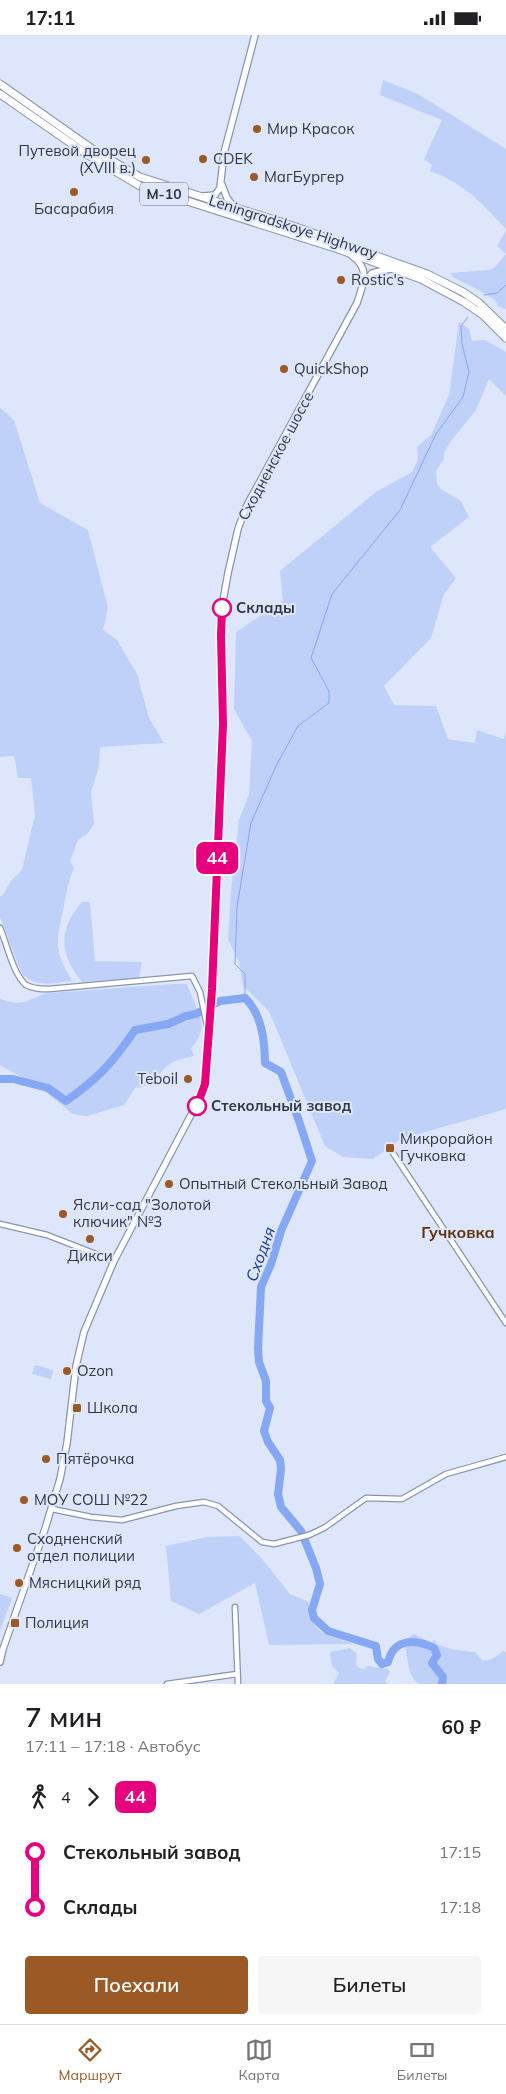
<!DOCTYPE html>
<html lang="ru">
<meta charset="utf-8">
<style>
:root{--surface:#fff;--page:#f6f6f6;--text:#202124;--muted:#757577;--line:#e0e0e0;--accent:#9b5926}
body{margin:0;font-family:Mulish,sans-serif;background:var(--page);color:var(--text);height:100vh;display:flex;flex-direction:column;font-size:19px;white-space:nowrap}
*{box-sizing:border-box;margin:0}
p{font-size:16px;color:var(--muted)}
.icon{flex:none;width:28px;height:28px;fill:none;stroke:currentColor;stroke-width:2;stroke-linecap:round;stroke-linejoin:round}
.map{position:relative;height:1649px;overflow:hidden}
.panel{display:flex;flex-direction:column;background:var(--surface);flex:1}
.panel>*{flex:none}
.badge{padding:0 10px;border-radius:8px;font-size:18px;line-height:32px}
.map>.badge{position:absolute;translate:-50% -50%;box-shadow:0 0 0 2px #fff}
.legs{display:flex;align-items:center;gap:8px;height:55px;padding:0 25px;font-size:16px}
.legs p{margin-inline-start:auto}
.summary{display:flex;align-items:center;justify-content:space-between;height:85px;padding:0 25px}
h1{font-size:28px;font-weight:600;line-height:38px}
.button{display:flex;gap:10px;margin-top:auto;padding:10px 25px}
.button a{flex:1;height:58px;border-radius:5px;background:var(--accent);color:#fff;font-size:20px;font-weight:600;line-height:58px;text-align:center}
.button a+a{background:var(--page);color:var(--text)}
ul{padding:0 25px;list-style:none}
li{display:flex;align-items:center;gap:18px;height:55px;font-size:19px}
li i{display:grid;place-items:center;width:8px;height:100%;margin:0 6px;background:currentColor}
li i::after{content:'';width:12px;height:12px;margin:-6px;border:4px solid;border-radius:50%;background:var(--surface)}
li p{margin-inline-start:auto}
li:first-child i{background:linear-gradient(#0000 50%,currentColor 0)}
li:last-child i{background:linear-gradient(currentColor 50%,#0000 0)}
.status{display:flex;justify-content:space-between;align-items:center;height:35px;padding:0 25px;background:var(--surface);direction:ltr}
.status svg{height:14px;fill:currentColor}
.tab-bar{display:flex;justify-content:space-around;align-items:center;height:70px;border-top:1px solid var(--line);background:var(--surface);font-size:14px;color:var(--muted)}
.tab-bar a{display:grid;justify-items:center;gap:2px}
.tab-bar .selected{color:var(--accent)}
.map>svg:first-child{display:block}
.green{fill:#bfd1f8}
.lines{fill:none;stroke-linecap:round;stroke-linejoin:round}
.stream{stroke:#85a7f4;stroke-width:1}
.river{stroke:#85a7f4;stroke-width:8}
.minor-casing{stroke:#8a95ac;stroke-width:7}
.major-casing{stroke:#8a95ac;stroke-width:8}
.highway-casing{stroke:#8a95ac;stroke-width:9}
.minor{stroke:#fff;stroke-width:4.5}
.major{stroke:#fff;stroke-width:5.5}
.highway{stroke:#fff;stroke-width:7}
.line-1-casing{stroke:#fff;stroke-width:11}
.line-1{stroke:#e6007e;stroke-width:8}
.poi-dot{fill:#9b5926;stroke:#dde6fa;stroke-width:2}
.stop-1-dot{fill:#fff;stroke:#e6007e;stroke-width:2.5}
.labels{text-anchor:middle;stroke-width:4;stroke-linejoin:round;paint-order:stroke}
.shield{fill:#dde6fa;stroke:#666c78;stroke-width:1}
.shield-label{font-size:14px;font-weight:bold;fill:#333741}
.poi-label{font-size:15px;fill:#333741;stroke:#dde6fa;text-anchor:start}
.street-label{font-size:15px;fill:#333741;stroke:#dde6fa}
.stop-label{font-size:15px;font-weight:bold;fill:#333741;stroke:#dde6fa;text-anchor:start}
.neighbourhood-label{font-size:16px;font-weight:bold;fill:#5f320e;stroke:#dde6fa}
.water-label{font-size:16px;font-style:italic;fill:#1d3a91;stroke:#dde6fa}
</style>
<div class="status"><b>17:11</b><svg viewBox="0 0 49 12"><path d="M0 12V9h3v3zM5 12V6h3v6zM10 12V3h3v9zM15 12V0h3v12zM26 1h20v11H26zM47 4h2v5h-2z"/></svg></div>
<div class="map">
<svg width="506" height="1649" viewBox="0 0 506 1649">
<rect width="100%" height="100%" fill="#dde6fa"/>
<path class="green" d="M383,45L418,59L506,114V194C481,167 465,149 430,136L432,130L424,124L442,85L380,60Z
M506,196V274L498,271L495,265L475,253L454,243L450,238L489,235L494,233L506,219L497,211Z
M459,287L469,294L472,306L485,305L506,317V361L489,344L476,375L451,406L444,418V424L436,436L437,449L441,454L461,466L469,482L430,512L456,543L444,559L431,603L384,651L394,670L436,671L448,704L475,708L477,695L504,704L506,695V1074L401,1104L373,1124L343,1122L325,1111L269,976L243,951L239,927L228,904L231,856L239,785L249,759L252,706L234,674L236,597L283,566L280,536L376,457L412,437L418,425L417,412L431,400L449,360Z
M0,373L14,385L40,468L88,495L108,573L103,595L117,605L137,639L149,683L164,708L100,712L99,732L91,757L94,789L87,799L78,805L70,826L74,833C68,847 66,860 63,875C56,909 54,915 72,946C53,948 37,953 22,939L0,882V861H2L11,846L22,835L35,780L31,743H18L14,721L0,722Z
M82,867H90L95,926L142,927L139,943L82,947C59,919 58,894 82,867Z
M175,949H187C195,974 213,989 191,1013L194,1021C186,1023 173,1025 167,1031C156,1042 152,1051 135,1053L124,1070L87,1081L73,1079L39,1052L0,1030V964C27,972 23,966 47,958Z
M35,1330L53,1335L51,1344L32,1339Z
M240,1501L262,1524L290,1559L309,1567C310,1601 327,1599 353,1609L269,1610L255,1548L199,1579L171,1566L166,1511L207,1502Z
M0,1559L12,1563L0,1596Z
M414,1599L431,1608L435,1604L436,1609L455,1615L475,1617L482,1625C491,1627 496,1621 503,1616L506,1617V1649H419C405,1639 410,1621 403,1607Z
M350,1613L357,1619L356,1629L359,1633L364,1634L368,1631L387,1634L390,1637L385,1646L388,1649H333L339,1638L332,1631L330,1617Z"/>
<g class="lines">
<path class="stream" d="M484,260L497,258L506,250
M245,963V939L235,929L237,872L251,788L276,731L298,691L329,668V656L311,623L332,559L400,475L436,399L463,362L469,337L462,309L461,291L468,282"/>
<path class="river" d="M0,1044H13L48,1053L66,1066C99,1043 113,1027 135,995L168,989L186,981L196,979L220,966L245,963C262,979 265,1005 265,1028L281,1037L299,1086L312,1126L281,1196L271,1229L261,1252L258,1314L259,1327L266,1346V1366L270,1373L264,1396L268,1407L280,1425L281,1434L278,1459L281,1472L301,1496L316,1533L320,1549L312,1575L314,1583L328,1596L376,1611L378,1624L382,1629L388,1627C394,1603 415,1604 434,1613L437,1620L432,1628L443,1642L442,1649"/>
<g class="minor-casing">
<path id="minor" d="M0,893C7,909 13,939 26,950C33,954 41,954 49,954L192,941L200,957L208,995
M393,1118L506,1288
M0,1189L47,1200L114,1226
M52,1474L91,1482L122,1485L176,1471L204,1467L218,1471L262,1507L274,1509L309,1500L324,1493L366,1463L402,1464L446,1439L506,1422
M235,1572L238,1649
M167,1649L237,1639"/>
</g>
<g class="major-casing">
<path id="major" d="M222,150L227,163L233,171
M204,161L215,160L220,153L224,118L255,0
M365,247L372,238L390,234
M0,1627L3,1614L45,1494L60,1444L67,1408L76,1331L84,1297L114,1226L202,1059L207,1035L212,954L223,689L221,592L223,566L228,538L238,494L246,472L357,268C363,249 371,234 352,221"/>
</g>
<g class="highway-casing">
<path id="highway" d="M0,49L95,116L140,142L290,190L427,239L463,257L479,268L506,294
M0,59L88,120L140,151L338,214L421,244L464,267L483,280L506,303"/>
</g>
<use href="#minor" class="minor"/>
<use href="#major" class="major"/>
<use href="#highway" class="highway"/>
</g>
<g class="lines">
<g class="line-1-casing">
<path id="line-1" d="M197,1071L205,1049L212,954L223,689L221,601L222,573"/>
</g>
<use href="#line-1" class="line-1"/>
</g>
<g class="poi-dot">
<circle cx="257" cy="94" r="5"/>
<circle cx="203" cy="124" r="5"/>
<circle cx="146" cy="125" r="5"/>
<circle cx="254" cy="142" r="5"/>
<circle cx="74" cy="157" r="5"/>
<circle cx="341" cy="245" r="5"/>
<circle cx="284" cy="334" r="5"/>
<circle cx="188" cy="1044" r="5"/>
<rect x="385" y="1108" width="10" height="10" rx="2.5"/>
<circle cx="169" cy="1149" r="5"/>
<circle cx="63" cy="1179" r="5"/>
<circle cx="90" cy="1204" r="5"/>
<circle cx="67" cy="1336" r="5"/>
<rect x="72" y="1368" width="10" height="10" rx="2.5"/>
<circle cx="46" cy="1424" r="5"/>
<circle cx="24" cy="1465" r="5"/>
<circle cx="17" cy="1513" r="5"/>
<circle cx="19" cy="1548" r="5"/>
<rect x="10" y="1583" width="10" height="10" rx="2.5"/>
</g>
<g class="stop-1-dot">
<circle cx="222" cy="573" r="9"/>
<circle cx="197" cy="1071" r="9"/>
</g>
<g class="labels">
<rect class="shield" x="140" y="147.5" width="48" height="23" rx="4"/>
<g class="shield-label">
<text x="164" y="164">М-10</text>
</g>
<g class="poi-label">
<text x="267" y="99">Мир Красок</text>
<text x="136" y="121" text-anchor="end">Путевой дворец<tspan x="136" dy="17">(XVIII в.)</tspan></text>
<text x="213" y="129">CDEK</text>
<text x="264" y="147">МагБургер</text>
<text x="74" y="179" text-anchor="middle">Басарабия</text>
<text x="351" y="250">Rostiс's</text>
<text x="294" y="339">QuickShop</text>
<text x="178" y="1049" text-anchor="end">Teboil</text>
<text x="400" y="1109">Микрорайон<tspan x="400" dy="17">Гучковка</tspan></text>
<text x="179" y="1154">Опытный Стекольный Завод</text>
<text x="73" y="1175">Ясли-сад "Золотой<tspan x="73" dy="17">ключик" №3</tspan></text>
<text x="90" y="1226" text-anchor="middle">Дикси</text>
<text x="77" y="1341">Ozon</text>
<text x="87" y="1378">Школа</text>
<text x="56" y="1429">Пятёрочка</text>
<text x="34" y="1470">МОУ СОШ №22</text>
<text x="27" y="1509">Сходненский<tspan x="27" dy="17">отдел полиции</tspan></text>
<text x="29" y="1553">Мясницкий ряд</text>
<text x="25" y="1593">Полиция</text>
</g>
<g class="street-label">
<text transform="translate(293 192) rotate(18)" y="5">Leningradskoye Highway</text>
<text transform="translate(276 421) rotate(-62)" y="5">Сходненское шоссе</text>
</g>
<g class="stop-label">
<text x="236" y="578">Склады</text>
<text x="211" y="1076">Стекольный завод</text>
</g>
<g class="neighbourhood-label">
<text x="458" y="1203">Гучковка</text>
</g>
<g class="water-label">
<text transform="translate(260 1219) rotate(-70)" y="6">Сходня</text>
</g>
</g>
</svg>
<b class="badge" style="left:217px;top:823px;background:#e6007e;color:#fff">44</b>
</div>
<section class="panel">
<div class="summary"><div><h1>7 мин</h1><p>17:11 – 17:18 · Автобус</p></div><b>60 ₽</b></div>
<div class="legs"><svg class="icon" aria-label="walk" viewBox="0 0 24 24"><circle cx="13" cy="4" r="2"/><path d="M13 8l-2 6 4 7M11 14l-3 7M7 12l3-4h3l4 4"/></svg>4<svg class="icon" aria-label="forward" viewBox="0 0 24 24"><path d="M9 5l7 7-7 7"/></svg><b class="badge" style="background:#e6007e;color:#fff">44</b></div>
<ul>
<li><i style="color:#e6007e"></i><b>Стекольный завод</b><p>17:15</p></li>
<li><i style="color:#e6007e"></i><b>Склады</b><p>17:18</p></li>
</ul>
<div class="button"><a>Поехали</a><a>Билеты</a></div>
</section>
<nav class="tab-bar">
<a class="selected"><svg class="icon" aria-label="directions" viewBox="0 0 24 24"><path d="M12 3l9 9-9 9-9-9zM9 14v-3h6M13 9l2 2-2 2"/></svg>Маршрут</a>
<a><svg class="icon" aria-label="map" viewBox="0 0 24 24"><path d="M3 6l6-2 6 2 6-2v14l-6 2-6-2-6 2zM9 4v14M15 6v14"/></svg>Карта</a>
<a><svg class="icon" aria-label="tickets" viewBox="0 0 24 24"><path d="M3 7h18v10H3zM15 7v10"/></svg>Билеты</a>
</nav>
